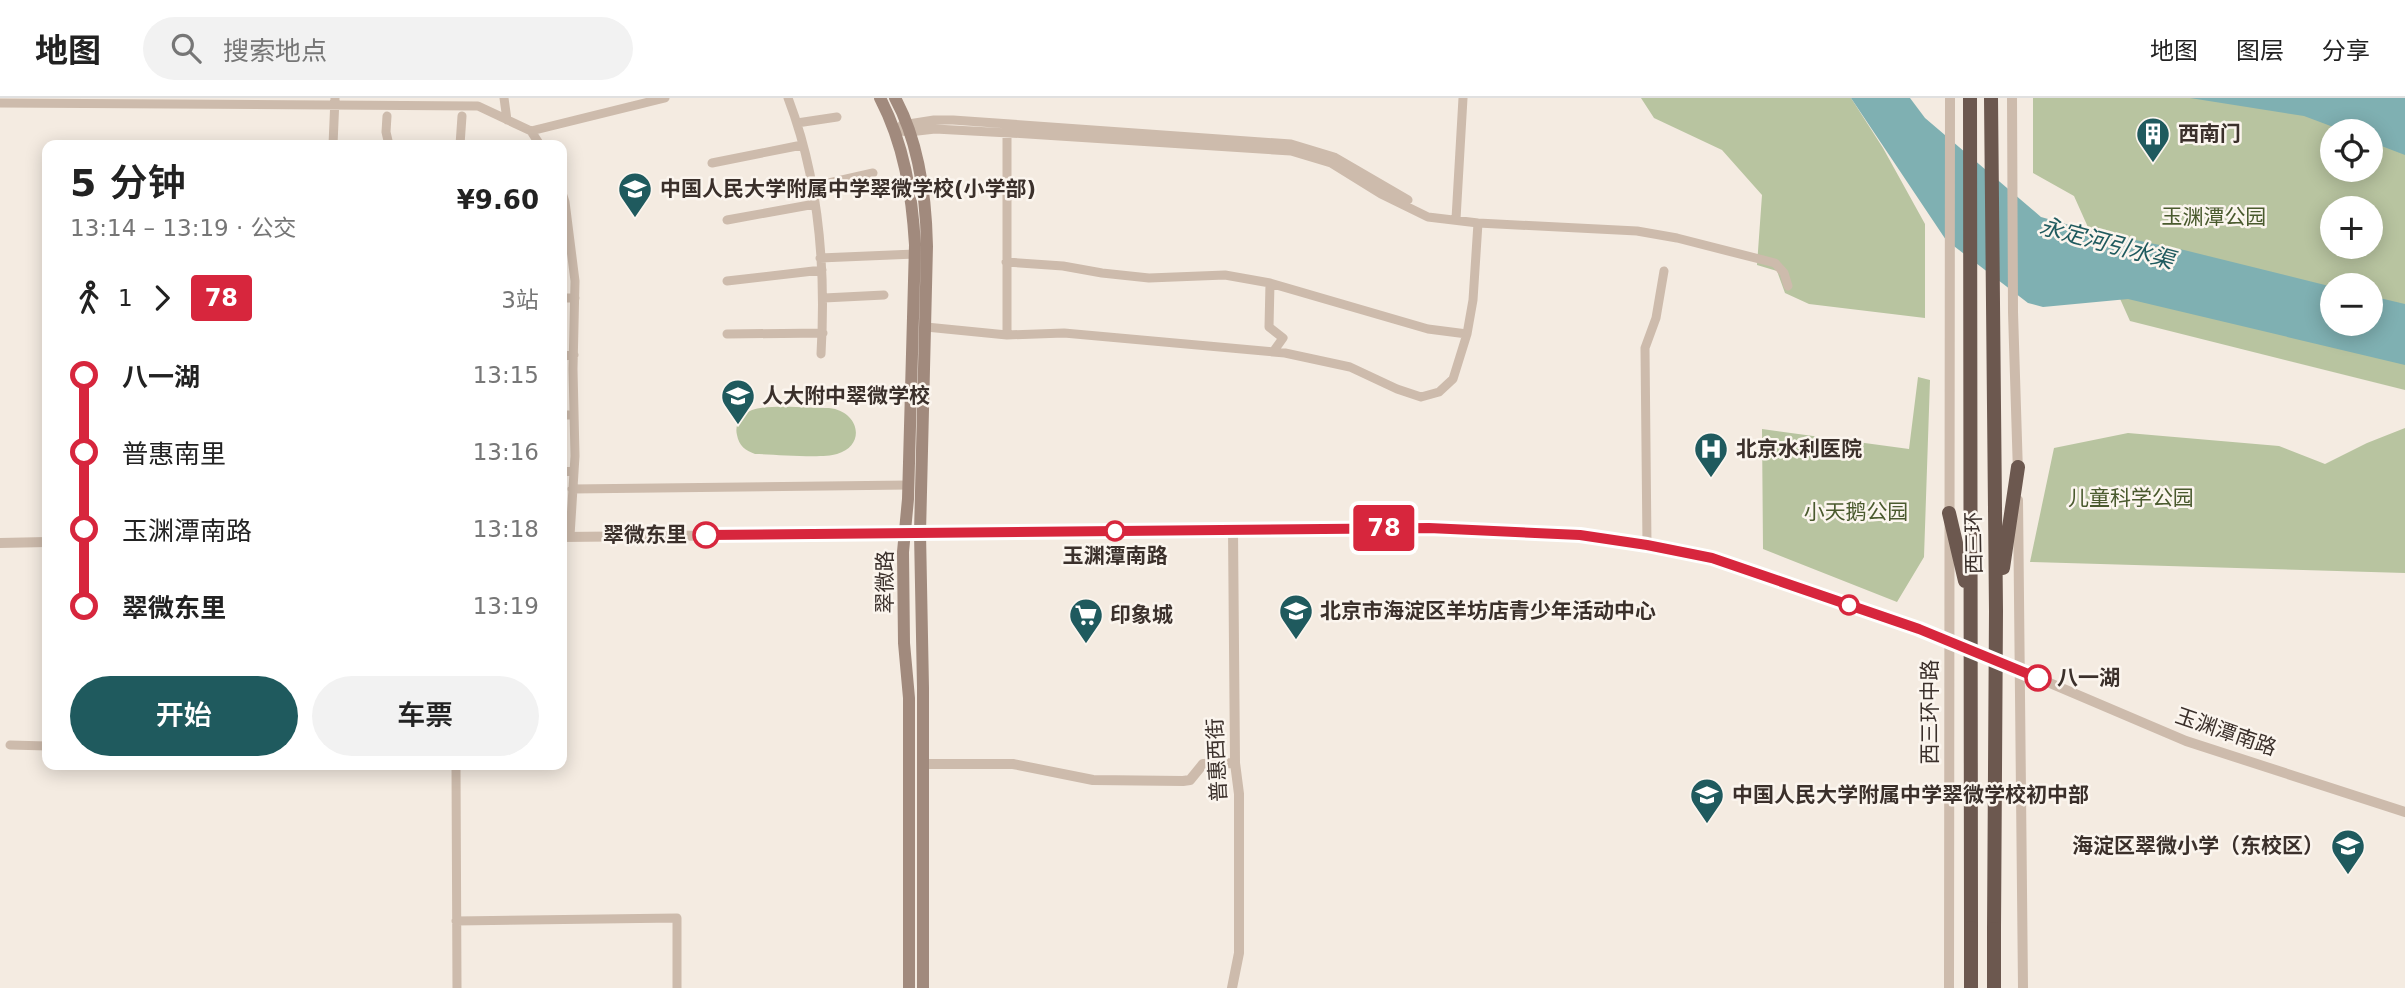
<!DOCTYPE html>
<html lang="zh">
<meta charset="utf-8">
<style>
:root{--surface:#fff;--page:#f2f2f2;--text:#222;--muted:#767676;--line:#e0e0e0;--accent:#1f5a5e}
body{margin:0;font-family:"DejaVu Sans","Noto Sans SC",sans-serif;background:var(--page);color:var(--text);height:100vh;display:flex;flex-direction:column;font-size:26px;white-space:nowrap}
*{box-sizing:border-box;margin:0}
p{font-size:23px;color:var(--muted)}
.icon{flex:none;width:38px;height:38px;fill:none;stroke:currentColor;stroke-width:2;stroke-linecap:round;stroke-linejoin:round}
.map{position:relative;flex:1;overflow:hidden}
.sheet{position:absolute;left:42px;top:42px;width:525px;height:630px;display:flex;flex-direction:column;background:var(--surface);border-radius:14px;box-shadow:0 4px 18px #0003}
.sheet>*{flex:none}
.badge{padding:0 14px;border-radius:5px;font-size:24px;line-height:46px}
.controls{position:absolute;left:2320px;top:21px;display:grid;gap:14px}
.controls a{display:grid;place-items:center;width:63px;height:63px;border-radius:50%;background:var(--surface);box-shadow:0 4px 18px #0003;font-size:35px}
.map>.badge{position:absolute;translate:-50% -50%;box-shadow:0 0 0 4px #fff}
.legs{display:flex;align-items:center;gap:10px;height:77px;padding:0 28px;font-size:23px}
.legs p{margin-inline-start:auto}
.summary{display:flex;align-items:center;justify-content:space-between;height:119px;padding:0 28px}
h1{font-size:38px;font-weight:600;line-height:52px}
.cta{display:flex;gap:14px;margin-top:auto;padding:14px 28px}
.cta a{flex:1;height:80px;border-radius:42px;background:var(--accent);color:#fff;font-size:28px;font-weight:600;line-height:80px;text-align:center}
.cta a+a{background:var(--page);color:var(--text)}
ul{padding:0 28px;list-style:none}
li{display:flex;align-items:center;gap:24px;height:77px;font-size:26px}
li i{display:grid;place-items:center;width:10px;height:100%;margin:0 9px;background:currentColor}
li i::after{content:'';width:18px;height:18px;margin:-9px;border:5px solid;border-radius:50%;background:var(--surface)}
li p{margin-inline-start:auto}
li:first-child i{background:linear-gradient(#0000 50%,currentColor 0)}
li:last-child i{background:linear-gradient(currentColor 50%,#0000 0)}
header{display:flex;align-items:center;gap:42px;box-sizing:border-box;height:98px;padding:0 35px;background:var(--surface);border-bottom:2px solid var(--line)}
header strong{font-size:33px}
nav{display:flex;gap:38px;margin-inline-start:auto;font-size:24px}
.search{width:490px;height:63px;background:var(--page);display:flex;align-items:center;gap:18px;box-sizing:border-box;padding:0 24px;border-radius:38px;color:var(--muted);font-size:26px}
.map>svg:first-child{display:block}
.green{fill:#b8c4a0;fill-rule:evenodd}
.water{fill:#7fb0b2}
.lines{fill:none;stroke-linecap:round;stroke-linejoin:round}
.tertiary-tunnel{stroke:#cfc6bd;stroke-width:10;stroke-dasharray:10 5;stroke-linecap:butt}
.minor{stroke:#cdbbac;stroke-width:9}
.tertiary{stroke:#cdbbac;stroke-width:10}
.secondary{stroke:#a18a7d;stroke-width:12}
.trunk{stroke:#6c584f;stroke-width:14}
.trunk-bridge{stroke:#6c584f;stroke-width:14}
.line-1-casing{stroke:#fff;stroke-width:16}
.line-1{stroke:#d7263d;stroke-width:10}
.stop-1-dot{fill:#fff;stroke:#d7263d;stroke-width:3.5}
.labels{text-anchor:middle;stroke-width:5;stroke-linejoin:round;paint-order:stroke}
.poi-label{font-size:21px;font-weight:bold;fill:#3b302b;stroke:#fbf5ee;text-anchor:start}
.park-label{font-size:21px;fill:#4a5a2e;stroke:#fbf5ee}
.stop-label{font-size:21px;font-weight:bold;fill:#3b302b;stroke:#fbf5ee;text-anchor:end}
.street-label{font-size:21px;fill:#3b302b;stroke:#fbf5ee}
.water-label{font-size:23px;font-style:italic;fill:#1f5a5e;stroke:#fbf5ee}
</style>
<header>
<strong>地图</strong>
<div class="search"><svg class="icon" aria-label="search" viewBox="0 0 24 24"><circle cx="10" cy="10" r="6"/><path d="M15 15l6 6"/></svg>搜索地点</div>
<nav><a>地图</a><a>图层</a><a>分享</a></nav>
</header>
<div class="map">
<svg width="2405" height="890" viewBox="0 0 2405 890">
<rect width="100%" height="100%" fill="#f4ebe1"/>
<path class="green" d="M1641,0H1851L1883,50L1925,126V220L1809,206L1785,195L1777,173L1757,167L1762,97L1722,52L1654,20Z
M2033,0H2405V292L2130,223L2074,98L2033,75ZM2333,33H2371V72H2333ZM2333,110H2371V149H2333ZM2333,187H2371V226H2333Z
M1918,279L1930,282L1924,459L1897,504L1763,451L1762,331L1909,351Z
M829,310C859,313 867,347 837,356C821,361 774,356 755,356C745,352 739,348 737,337C734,326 742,316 752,312C768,306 811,310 829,310Z
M2405,330V475L2030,464L2054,350L2128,335L2279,348L2325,366L2367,345Z"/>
<path class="water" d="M1851,0H1910L1925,20L2041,119L2087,132L2184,152L2333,189V226H2371V198L2405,206V267L2128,201L2043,209L2028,205L1946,142Z
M2190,0H2405V57L2371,44V33H2344L2304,18Z"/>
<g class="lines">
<path class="tertiary-tunnel" d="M1919,531L2038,580"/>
<path class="minor" d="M504,0L507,22
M788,0C819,81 826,171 821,256
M0,5L478,8L531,33L540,47
M387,18L386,34L389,47
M797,25L837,19
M902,27L934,22H953L1291,46L1334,59L1408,102
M1007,31V237
M894,32L909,34L935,31L1028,36L1291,53L1331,65L1381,96L1428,119L1478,125L1637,133L1677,140L1775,165L1784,175L1788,188
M531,33L665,0
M333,47L335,0
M460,47L462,18
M712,65L802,47
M811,89L873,75
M562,95L565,104L575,183L573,271L575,358L570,438
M1456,121L1463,0
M727,122L815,106
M820,160L915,156
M1006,164L1063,168L1102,175L1149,180L1225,177L1270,185L1428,231L1467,236
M727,183L822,172
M1270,185L1269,229L1283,240L1273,254
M562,200H575
M824,200L884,197
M926,229L1007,237L1064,235L1285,255L1350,269L1397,291L1421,299L1439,294L1453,281L1467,236L1473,202L1478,125
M727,236L823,235
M562,258L574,257
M562,317H574
M562,374L573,373
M572,391L909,387
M1647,447L1645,250L1656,220L1664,173
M10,647L47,648
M456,667L457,890
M456,823L677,820V890"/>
<path class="tertiary" d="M2012,0L2013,214L2018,375
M2018,402L2023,890
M562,439L1429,430L1580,437L1647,447L1712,460L1919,531
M0,445L47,444
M2038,580L2186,643L2405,714
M922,666H1013L1093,682L1183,683L1190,682L1203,666L1235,665
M1232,890L1239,855V696L1235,665L1233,432
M1949,890L1950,0"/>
<path class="secondary" d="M880,0C904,46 912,96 915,147L908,401L903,454L904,545L909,600V890
M895,0C919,44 926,98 927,148L920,435L923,590V890"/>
<path class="trunk" d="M1970,0L1971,830
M1991,0L1996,513L1994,831
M1949,415L1965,483
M2003,470L2018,369"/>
<path class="trunk-bridge" d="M1971,830V890
M1994,890V831"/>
</g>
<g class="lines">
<g class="line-1-casing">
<path id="line-1" d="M706,437L1429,430L1580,437L1647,447L1712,460L1919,531L2038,580"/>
</g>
<use href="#line-1" class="line-1"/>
</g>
<defs>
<g id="building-pin" transform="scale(1.75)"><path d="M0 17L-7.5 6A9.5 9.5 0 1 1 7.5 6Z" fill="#1f5a5e" stroke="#fbf5ee"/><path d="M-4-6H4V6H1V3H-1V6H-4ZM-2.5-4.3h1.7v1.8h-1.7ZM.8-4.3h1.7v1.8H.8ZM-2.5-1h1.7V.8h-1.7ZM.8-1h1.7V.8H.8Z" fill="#fff"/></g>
<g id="school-pin" transform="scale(1.75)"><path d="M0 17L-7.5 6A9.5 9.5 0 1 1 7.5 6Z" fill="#1f5a5e" stroke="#fbf5ee"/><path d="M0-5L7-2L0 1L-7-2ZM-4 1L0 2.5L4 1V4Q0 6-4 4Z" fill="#fff"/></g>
<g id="hospital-pin" transform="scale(1.75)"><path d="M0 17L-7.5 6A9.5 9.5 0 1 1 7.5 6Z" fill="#1f5a5e" stroke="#fbf5ee"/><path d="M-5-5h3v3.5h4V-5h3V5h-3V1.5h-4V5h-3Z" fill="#fff"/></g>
<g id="supermarket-pin" transform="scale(1.75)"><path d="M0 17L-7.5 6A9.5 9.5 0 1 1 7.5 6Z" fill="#1f5a5e" stroke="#fbf5ee"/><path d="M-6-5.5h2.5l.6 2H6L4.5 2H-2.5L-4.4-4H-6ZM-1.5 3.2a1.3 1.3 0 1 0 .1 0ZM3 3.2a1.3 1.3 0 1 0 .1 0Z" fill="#fff"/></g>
</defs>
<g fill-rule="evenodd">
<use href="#building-pin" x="2153" y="36"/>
<use href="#school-pin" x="635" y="91"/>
<use href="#school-pin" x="738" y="298"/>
<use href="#hospital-pin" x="1711" y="351"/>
<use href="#school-pin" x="1296" y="513"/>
<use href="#supermarket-pin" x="1086" y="517"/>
<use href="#school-pin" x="1707" y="697"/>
<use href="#school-pin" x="2348" y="748"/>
</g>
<g class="stop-1-dot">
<circle cx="1115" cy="433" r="9"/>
<circle cx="706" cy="437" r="12"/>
<circle cx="1849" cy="507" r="9"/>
<circle cx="2038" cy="580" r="12"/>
</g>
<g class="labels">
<g class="poi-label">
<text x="2178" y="43">西南门</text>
<text x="660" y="98">中国人民大学附属中学翠微学校(小学部)</text>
<text x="762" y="305">人大附中翠微学校</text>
<text x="1736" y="358">北京水利医院</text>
<text x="1320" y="520">北京市海淀区羊坊店青少年活动中心</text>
<text x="1110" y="524">印象城</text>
<text x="1732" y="704">中国人民大学附属中学翠微学校初中部</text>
<text x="2324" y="755" text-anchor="end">海淀区翠微小学（东校区）</text>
</g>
<g class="park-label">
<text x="2214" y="126">玉渊潭公园</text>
<text x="2131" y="407">儿童科学公园</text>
<text x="1856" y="421">小天鹅公园</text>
</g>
<g class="stop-label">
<text x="687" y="444">翠微东里</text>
<text x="1115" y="465" text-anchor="middle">玉渊潭南路</text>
<text x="2057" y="587" text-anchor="start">八一湖</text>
</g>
<g class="street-label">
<text transform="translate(1974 445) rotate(-91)" y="7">西三环</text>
<text transform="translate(885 484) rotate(-90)" y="7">翠微路</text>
<text transform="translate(1930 614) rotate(-90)" y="7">西三环中路</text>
<text transform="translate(2226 634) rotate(19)" y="7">玉渊潭南路</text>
<text transform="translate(1217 662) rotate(-93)" y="7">普惠西街</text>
</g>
<g class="water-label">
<text transform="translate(2107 145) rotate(15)" y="8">永定河引水渠</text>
</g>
</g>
</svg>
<div class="controls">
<a><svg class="icon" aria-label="locate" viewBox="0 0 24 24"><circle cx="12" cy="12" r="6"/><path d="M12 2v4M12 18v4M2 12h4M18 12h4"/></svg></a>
<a>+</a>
<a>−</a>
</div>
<b class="badge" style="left:1384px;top:430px;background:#d7263d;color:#fff">78</b>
<section class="sheet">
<div class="summary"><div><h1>5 分钟</h1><p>13:14 – 13:19 · 公交</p></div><b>¥9.60</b></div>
<div class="legs"><svg class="icon" aria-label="walk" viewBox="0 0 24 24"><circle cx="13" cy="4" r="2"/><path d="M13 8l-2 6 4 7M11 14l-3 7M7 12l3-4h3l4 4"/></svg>1<svg class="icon" aria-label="forward" viewBox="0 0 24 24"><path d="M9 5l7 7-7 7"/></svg><b class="badge" style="background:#d7263d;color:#fff">78</b><p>3站</p></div>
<ul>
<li><i style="color:#d7263d"></i><b>八一湖</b><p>13:15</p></li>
<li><i style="color:#d7263d"></i><span>普惠南里</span><p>13:16</p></li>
<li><i style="color:#d7263d"></i><span>玉渊潭南路</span><p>13:18</p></li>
<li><i style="color:#d7263d"></i><b>翠微东里</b><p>13:19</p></li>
</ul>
<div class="cta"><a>开始</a><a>车票</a></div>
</section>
</div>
